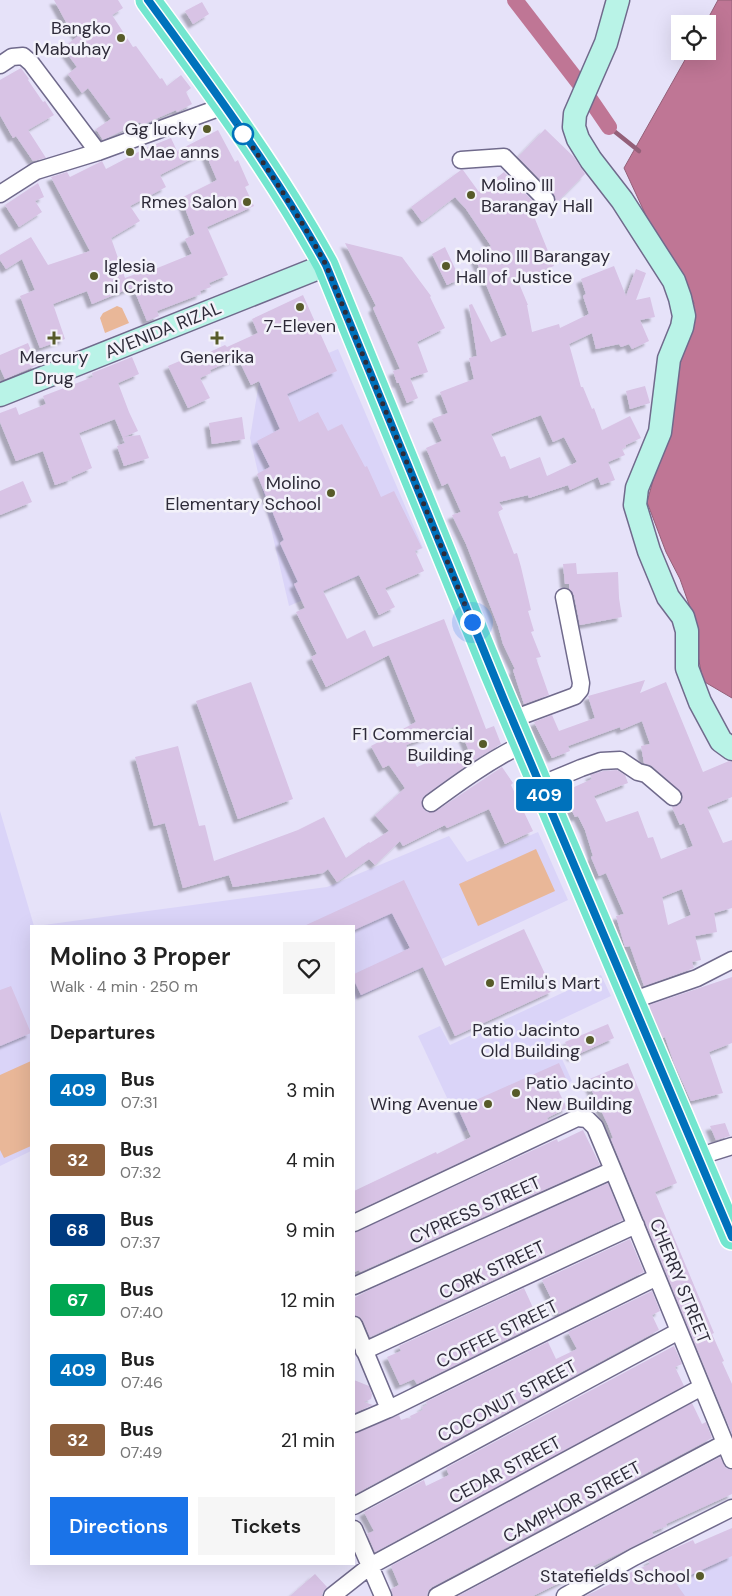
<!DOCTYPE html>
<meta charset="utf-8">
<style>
:root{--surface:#fff;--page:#f6f6f6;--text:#222;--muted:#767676;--accent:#1a73e8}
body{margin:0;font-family:"DM Sans",sans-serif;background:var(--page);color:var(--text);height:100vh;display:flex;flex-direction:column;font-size:19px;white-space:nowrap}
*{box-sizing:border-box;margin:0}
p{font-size:16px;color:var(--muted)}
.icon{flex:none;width:28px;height:28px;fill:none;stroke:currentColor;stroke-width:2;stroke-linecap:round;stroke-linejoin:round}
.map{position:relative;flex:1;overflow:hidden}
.drawer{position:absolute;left:30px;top:925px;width:325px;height:640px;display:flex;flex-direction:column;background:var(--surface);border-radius:0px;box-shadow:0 5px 20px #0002}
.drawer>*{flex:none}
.badge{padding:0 10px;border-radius:4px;font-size:18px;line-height:32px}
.buttons{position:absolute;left:671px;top:15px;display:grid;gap:10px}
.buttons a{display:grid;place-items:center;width:45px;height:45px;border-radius:0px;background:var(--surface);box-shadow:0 5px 20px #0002;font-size:25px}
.you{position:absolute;width:25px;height:25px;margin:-12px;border:4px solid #fff;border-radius:50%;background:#1a73e8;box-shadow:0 0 0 8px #1a73e833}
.map>.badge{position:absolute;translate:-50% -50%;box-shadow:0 0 0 2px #fff}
h2{padding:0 20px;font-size:19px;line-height:45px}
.round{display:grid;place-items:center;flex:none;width:52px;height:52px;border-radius:0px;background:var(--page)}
.head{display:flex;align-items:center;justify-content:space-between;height:85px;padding:0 20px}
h1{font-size:24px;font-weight:600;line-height:38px}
.action{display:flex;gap:10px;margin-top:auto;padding:10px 20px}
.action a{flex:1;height:58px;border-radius:0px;background:var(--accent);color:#fff;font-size:20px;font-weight:600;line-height:58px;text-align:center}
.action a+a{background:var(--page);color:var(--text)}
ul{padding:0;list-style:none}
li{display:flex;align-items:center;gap:15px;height:70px;padding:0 20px}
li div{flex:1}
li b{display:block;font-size:19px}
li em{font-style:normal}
li .badge{min-width:55px;font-weight:700;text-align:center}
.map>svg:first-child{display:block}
.built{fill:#dad4f8}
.green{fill:#e9b798}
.water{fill:#bf7695;stroke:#946079}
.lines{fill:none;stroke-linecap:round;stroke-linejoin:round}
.stream{stroke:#946079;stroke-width:4.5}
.canal{stroke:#bf7695;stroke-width:16}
.building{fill:#d8c3e5;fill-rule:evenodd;filter:url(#shadow)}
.street-casing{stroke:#706a8c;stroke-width:19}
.secondary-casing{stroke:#706a8c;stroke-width:25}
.primary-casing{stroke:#fff;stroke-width:28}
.street{stroke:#fff;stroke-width:16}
.secondary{stroke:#b9f3e7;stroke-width:22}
.primary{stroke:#73e6cf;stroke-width:25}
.line-casing{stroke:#fff;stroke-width:11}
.line{stroke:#0072bc;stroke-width:8}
.walk{stroke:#2e2b39;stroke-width:5;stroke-dasharray:0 9}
.poi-dot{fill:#575b29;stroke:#f3f2fa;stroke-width:2}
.stop-dot{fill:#fff;stroke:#0072bc;stroke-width:2.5}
.labels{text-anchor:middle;stroke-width:5;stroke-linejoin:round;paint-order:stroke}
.poi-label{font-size:18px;fill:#2e2b39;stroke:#f3f2fa;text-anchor:end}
.street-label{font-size:18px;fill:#2e2b39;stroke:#f3f2fa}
</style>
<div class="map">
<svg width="732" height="1596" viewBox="0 0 732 1596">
<defs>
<filter id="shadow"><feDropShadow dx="-4.5" dy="4.5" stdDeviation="1" flood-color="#0004"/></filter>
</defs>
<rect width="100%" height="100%" fill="#e6e2f9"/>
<path class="built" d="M338,349L423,548L289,606L250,438L259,382Z
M0,811L34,926H31V1151L0,1166Z
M538,832L568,900L354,1000V926H36L327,887L449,836L467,862Z
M601,975L611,996L547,1026L572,1081L463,1132L418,1036L440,1026L450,1045Z
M732,1547V1596H630Z"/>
<path class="green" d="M117,306L122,308L129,323L105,333L100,318L103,313Z
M536,849L555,891L478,926L459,884Z
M31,1061V1146L4,1158L0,1150V1075Z"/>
<path class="water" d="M718,0H732V698L703,681L697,651V627L680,579L666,552L647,502L656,470L672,427L683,335L694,303L676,266L655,235L624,168L690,51H708V24H705Z"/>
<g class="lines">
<path class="stream" d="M609,127L639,151"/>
<path class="canal" d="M515,0L579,83L609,127"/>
</g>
<path class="building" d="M54,0H118L123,8L112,15L133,47L136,46L160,79L162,78L167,86L181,75L191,88L186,92L192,104L177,112L176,110L142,125L140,122L103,140L96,129L111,119L88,88L82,93L68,74L77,67L63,48L78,36L66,22Z
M202,2L209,14L193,24L185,11Z
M21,68L29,79L28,80L43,102L45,101L54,115L28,130L46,158L33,161L16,136L13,138L0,115V80Z
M545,129L574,157L585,174L554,205L556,198L553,193L518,157Z
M218,130L235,162L238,160L249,185L245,187L254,206L207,227L228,275L209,283L211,287L200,291L201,294L157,311L159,316L147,321L133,287L92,304L87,291L53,304L65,339L40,348L20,296L35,290L22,259L6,269L0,260V255L31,237L48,265L90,251L51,177L67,172L70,177L102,161L106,169L146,148L171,138L177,151ZM205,152L217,180L181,198L195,234L185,239L192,254L155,269L154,267L125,278L111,238L140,221L130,206L166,187L160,175Z
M461,170H463L479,192L504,172L539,207L543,210L533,214L554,266L518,281L528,305H527L532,332L559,324L560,328L589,314L583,296L586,294L581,279L614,266L626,296L636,269L646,273L636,300L650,297L655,317L640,320L649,341L632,349L629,344L621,347L619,344L596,349L592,333L569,344L581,387H583L592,409L594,408L602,430L630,416L641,438L626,445V447L622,449L625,455L608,462L615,480L601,485L598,477L570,490L568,485L529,498L528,495L499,502L503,509L498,512L514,554L517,553L521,567L531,610L528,611L534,631L531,632L541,657L536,658L549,695L524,704L513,670L515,669L503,644L498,626L466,544L452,515L461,512L448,483L442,486L426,448L442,441L432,419L448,413L440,392L474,379L469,358L477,356L469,305L472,304L491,342L507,335L473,253L491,246L466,209L455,197L422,222L411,207ZM541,415L553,442L564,437L577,462L547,476L540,457L510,469L505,456L501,457L491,434Z
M38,183L44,197L35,201L42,212L19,227L5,205Z
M345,243L402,257L431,296L430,297L445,328L417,342L428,372L410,378L418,398L407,403L399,383H397L393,371L400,369L373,308L376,306Z
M445,247L460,279L447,285L432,254Z
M303,295L337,371L287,394L299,422L318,412L328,431L342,424L365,467L367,466L381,497L394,491L422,548L415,551L424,571L385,588L395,607L379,615L359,575L323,591L347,639L365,630L373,647L444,619L486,729L494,726L501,744L470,763L425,795L422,799L423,808L427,812L436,811L502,767L513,783L511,785L533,831L505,844L489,809L447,828L445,825L403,846L400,841L375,865L369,859L337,882L328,869L323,873L233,887L229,875L183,888L165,823L154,826L135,757L178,746L199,826L205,825L214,861L298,830L324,817L346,858L369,842L370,843L389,831L375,815L405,788L389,765L383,768L371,746L416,722L389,655L326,687L311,657L317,654L296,612L305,608L294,584L298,582L280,543L284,540L257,474L270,467L257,441L280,429L259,381L251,385L238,358L210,370L211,373L200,378L210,398L188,408L168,366L201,352L203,355L225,345L227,347L258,333L252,319ZM458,725L469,751L442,764L440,757L417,767L406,745Z
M28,343L37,365L5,379L0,368V355Z
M132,357L139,374L118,383L129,412L138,431L124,437L140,435L149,458L124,466L117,446L125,443L115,419L79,433L92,468L71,477L72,479L55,485L43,451L16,461L0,422V413L16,407L19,415L46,404L43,396L93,377L92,373Z
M645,386L650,403L630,409L626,391Z
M242,417L245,439L212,444L209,423Z
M23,481L32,502L0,515V491Z
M576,563L577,574L618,572L619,598L622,617L580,625L574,595L569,589V584H565L563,564Z
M645,680L640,693L666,682L703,772L729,761L732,762V797L707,807L723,843L732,840V908L714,913L717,932L695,936L701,960L692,962L694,968L644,986L630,946L625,947L616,916L624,914L606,873L599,876L591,857L593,856L585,830L578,816L575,817L563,792L592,779L590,775L603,771L617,770L625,775L628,783L594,796L606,822L638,811L648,838L653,837L661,859L693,846L684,823L680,825L672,807L677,806L681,803L683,798L682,793L652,766L644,763L641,746L650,744L642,721L621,730L620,727L568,746L570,751L552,758L534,722L552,715L559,731L595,718L588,696ZM682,889L691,915L668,925L662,897Z
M251,682L293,799L238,819L196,701Z
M404,880L445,966L524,929L553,991L455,1036L423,967L361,995L354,980V974L410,948L392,913L354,930V926H304Z
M732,977V1043L709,1052L723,1093L691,1101L674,1063L665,1037L663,1038L649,1005Z
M11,986L31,1033L0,1046V990Z
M608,1024L614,1038L572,1057L565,1042Z
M559,1063L567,1081L556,1086L567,1108L547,1118L548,1121L354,1212V1191L436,1152L437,1154L471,1137L458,1108Z
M628,1063L677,1183L655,1192L714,1333L712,1334L724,1361L722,1362L732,1384V1434L611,1139L613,1138L608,1125L587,1080Z
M725,1123L730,1136L716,1140L710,1126Z
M583,1130L600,1165L360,1272L359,1270L354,1272V1233L557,1139L558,1142Z
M608,1183L623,1220L370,1337L363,1321L360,1317L354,1315V1298L369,1290Z
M630,1239L644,1272L559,1314L542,1280Z
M524,1288L540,1323L417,1384L414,1379L400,1385L387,1357L401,1351L399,1346Z
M652,1291L660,1311L652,1315L659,1330L355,1494L354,1434L399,1415L401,1420L407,1418L411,1419L410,1416L423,1410L422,1407L427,1405L426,1402L548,1342L556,1359L577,1349L568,1332Z
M674,1346L682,1364L675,1367L684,1386L375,1552L367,1534L374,1531L364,1512L424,1480L426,1486L449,1475L446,1468Z
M354,1380L369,1386L372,1395L371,1399L364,1402L373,1405L354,1413Z
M692,1403L702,1424L706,1422L712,1438L432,1587L428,1591L427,1596H393L391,1589L399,1585L391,1566Z
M720,1457L726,1468L732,1470V1494L666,1524L667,1526L652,1532L654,1536L533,1596H458Z
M732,1528V1556L675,1582L685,1596H585L619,1580L618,1578L650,1564L648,1561L664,1553L693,1540L695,1544Z
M315,1574L327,1587L323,1592L322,1596H290Z"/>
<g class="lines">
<g class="street-casing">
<path id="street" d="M0,65L12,57L23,56L31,63L98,152
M461,160L504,157L546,200
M0,194L36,171L98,152L224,106
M513,719L575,696L580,690L581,683L564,597
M540,785L581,768L601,761L620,760L638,772L646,774L673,797
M431,803C461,781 490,760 523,744
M631,1001L697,978L732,960
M697,1157L732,1146
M354,1223L577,1118L587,1119L595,1127L613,1170L732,1460
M354,1286L613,1170
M354,1325L389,1409
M364,1351L636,1225
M354,1424L389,1409L657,1277
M354,1506L679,1331
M354,1529L383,1596
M332,1596L370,1566L702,1387
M437,1596L725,1443
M565,1596L634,1557L732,1508"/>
</g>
<g class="secondary-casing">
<path id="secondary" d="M618,0L606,43L575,114L574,127L578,139L591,160L622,200L674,281L680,298L684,316L682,327L669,359L660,432L637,488L635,505L649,551L668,597L683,617L687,631V668L700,702L721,741L732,749
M0,395L326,265"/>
</g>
<g class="primary-casing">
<path id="primary" d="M148,0C211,86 275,172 326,265L493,674L732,1237"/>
</g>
<use href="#street" class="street"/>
<use href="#secondary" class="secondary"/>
<use href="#primary" class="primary"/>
</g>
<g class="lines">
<g class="line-casing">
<path id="line" d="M148,0C211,86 275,172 326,265L504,700L732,1237"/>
</g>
<use href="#line" class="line"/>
<path class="walk" d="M243,134L238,126C270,172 300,217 326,265L472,622"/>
</g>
<g class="poi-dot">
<circle cx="121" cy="38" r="5"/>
<circle cx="207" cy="129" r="5"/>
<circle cx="130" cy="152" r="5"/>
<circle cx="471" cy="195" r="5"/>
<circle cx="247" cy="202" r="5"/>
<circle cx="446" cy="266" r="5"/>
<circle cx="94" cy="276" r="5"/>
<circle cx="300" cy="307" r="5"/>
<path d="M51.5 330.5h5v5h5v5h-5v5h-5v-5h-5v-5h5z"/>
<path d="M214.5 330.5h5v5h5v5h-5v5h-5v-5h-5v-5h5z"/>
<circle cx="331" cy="493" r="5"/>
<circle cx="483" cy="744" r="5"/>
<circle cx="490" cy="983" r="5"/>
<circle cx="590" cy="1040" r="5"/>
<circle cx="516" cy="1093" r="5"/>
<circle cx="488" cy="1104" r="5"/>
<circle cx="700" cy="1576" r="5"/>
</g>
<circle class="stop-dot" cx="243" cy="134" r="10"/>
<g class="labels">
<g class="poi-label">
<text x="111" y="34">Bangko<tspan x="111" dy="21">Mabuhay</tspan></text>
<text x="197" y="135">Gg lucky</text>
<text x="140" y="158" text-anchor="start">Mae anns</text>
<text x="481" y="191" text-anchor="start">Molino III<tspan x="481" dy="21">Barangay Hall</tspan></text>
<text x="237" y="208">Rmes Salon</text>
<text x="456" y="262" text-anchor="start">Molino III Barangay<tspan x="456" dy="21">Hall of Justice</tspan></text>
<text x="104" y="272" text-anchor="start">Iglesia<tspan x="104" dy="21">ni Cristo</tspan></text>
<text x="300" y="332" text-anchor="middle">7-Eleven</text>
<text x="54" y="363" text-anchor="middle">Mercury<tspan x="54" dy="21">Drug</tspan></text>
<text x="217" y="363" text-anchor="middle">Generika</text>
<text x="321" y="489">Molino<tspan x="321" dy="21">Elementary School</tspan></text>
<text x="473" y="740">F1 Commercial<tspan x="473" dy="21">Building</tspan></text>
<text x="500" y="989" text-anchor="start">Emilu's Mart</text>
<text x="580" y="1036">Patio Jacinto<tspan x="580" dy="21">Old Building</tspan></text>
<text x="526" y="1089" text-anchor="start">Patio Jacinto<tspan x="526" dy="21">New Building</tspan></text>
<text x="478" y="1110">Wing Avenue</text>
<text x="690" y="1582">Statefields School</text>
</g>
<g class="street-label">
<text transform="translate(163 330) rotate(-22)" y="6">AVENIDA RIZAL</text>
<text transform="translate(475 1210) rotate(-24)" y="6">CYPRESS STREET</text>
<text transform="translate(492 1270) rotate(-25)" y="6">CORK STREET</text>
<text transform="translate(680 1281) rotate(68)" y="6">CHERRY STREET</text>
<text transform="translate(497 1334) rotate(-26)" y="6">COFFEE STREET</text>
<text transform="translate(507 1401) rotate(-28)" y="6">COCONUT STREET</text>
<text transform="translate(505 1470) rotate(-28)" y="6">CEDAR STREET</text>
<text transform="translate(572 1502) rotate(-28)" y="6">CAMPHOR STREET</text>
</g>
</g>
</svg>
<div class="buttons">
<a><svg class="icon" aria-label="locate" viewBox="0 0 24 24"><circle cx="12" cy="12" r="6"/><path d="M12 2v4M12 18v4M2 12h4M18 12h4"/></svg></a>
</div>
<div class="you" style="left:472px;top:622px"></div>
<b class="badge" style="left:544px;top:795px;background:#0072bc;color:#fff">409</b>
<section class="drawer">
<div class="head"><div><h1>Molino 3 Proper</h1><p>Walk · 4 min · 250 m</p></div><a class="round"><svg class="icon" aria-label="heart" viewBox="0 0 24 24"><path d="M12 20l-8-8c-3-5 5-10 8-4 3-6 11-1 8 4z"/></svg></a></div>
<h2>Departures</h2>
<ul>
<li><span class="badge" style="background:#0072bc;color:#fff">409</span><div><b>Bus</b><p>07:31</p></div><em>3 min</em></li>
<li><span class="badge" style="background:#8b5e3c;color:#fff">32</span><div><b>Bus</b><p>07:32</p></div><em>4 min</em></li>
<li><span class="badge" style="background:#003b80;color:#fff">68</span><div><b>Bus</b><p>07:37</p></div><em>9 min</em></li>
<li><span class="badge" style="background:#00a651;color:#fff">67</span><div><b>Bus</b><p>07:40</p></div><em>12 min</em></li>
<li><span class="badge" style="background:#0072bc;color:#fff">409</span><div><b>Bus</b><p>07:46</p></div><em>18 min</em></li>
<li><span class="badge" style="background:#8b5e3c;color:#fff">32</span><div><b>Bus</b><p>07:49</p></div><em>21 min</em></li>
</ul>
<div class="action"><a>Directions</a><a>Tickets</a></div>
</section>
</div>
